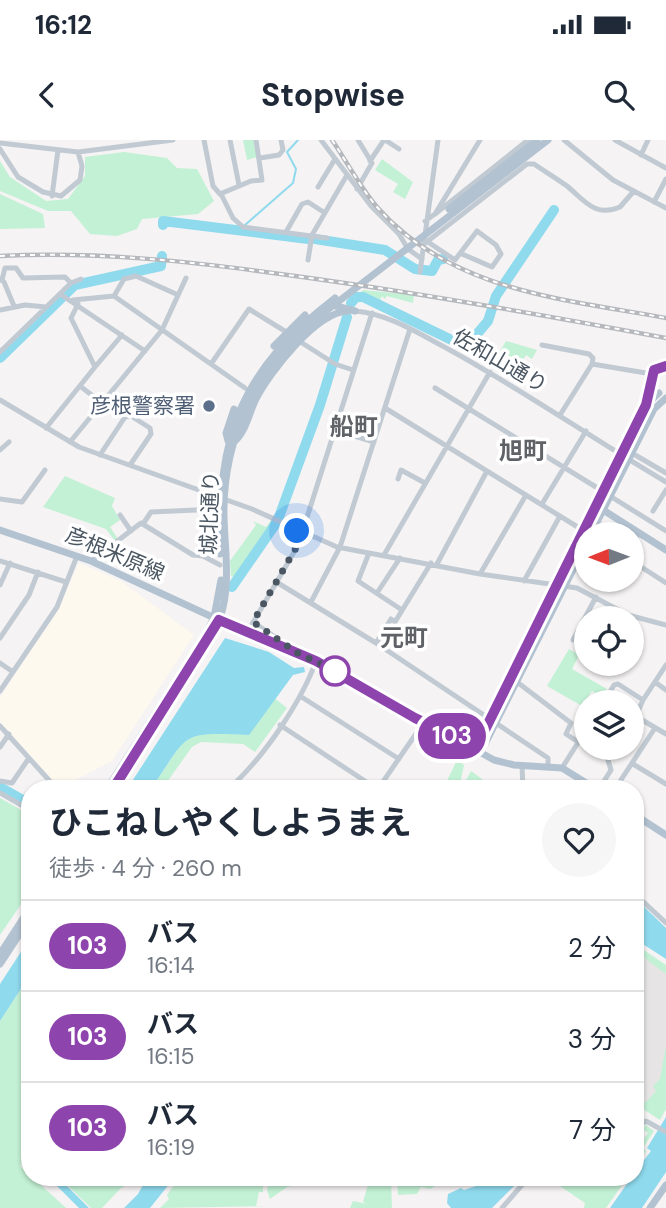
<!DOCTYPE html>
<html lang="ja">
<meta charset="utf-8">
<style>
:root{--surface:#fff;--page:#f6f6f7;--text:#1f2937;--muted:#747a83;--line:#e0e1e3}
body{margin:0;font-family:"DM Sans","Noto Sans JP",sans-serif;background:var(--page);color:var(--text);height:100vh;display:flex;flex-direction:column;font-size:26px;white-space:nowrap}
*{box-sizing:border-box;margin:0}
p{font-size:23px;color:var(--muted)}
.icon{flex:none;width:38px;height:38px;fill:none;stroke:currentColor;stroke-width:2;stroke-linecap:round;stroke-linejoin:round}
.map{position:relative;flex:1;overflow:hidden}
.side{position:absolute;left:21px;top:640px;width:623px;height:406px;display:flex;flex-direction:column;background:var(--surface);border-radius:28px;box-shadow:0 2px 5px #0004}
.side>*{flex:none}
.badge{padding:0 14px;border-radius:23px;font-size:24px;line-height:46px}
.needle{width:46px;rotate:269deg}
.tools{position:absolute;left:574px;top:382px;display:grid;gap:14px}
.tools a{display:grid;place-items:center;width:70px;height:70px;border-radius:50%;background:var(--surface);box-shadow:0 2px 5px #0004;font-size:35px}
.you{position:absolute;width:35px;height:35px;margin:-18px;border:5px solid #fff;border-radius:50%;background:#1a73e8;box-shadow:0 0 0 10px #1a73e833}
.map>.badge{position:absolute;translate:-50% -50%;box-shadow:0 0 0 4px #fff}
.round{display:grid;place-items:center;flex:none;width:74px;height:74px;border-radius:37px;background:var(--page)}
.head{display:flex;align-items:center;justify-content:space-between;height:119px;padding:0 28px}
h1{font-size:33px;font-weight:700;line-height:52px}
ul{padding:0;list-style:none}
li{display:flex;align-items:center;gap:21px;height:91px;padding:0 28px;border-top:2px solid var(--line)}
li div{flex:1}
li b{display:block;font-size:26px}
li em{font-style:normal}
li .badge{min-width:77px;font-weight:700;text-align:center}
.status{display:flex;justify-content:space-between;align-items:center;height:49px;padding:0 35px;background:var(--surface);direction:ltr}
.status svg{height:19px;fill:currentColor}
header{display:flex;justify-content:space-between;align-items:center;height:91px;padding:0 28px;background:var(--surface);font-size:32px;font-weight:700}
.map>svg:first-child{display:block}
.commercial{fill:#fdf9ef}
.education{fill:#e6e4e5}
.green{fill:#c3f1d5}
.water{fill:#90daee}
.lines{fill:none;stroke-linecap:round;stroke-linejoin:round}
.stream{stroke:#90daee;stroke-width:2}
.river{stroke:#90daee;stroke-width:10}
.minor{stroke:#c1cad2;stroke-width:5}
.major{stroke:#b3c2d1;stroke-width:7}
.rail-casing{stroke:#b5b8bd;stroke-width:4.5}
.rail{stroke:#fff;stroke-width:2;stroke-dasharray:5;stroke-linecap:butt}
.line-casing{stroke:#fff;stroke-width:16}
.line{stroke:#8e44ad;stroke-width:10}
.walk{stroke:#4a5661;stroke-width:7;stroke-dasharray:0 12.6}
.service-dot{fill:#5c6f8a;stroke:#fff;stroke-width:2.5}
.stop-dot{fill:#fff;stroke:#8e44ad;stroke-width:3.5}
.labels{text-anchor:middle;stroke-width:7;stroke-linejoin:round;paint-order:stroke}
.street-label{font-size:21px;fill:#4a5661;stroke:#fff}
.service-label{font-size:21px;fill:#4e5e75;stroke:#fff;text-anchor:end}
.quarter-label{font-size:24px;font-weight:bold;fill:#5f6368;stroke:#fff}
</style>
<div class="status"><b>16:12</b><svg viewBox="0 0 49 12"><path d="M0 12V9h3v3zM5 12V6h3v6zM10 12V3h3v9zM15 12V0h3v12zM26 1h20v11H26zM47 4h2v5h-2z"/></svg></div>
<header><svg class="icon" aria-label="back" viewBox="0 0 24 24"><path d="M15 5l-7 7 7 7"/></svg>Stopwise<svg class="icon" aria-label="search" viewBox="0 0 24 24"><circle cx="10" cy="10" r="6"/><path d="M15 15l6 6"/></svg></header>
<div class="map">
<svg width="666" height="1068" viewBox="0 0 666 1068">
<rect width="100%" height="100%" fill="#f5f3f3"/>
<path class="commercial" d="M79,423L121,441L194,495L112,621L60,648L0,582V557L55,475Z"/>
<path class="education" d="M635,809L666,829V932L653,964L643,970H635Z"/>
<path class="green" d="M243,0H254L257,17L247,20Z
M124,12L167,18L177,28L197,29L214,61L198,74L142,79L137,89L117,96L90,94L71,71H48L0,51V21L10,37L46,61L68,59L85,36V17Z
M382,19L413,42L405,59L393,52L398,44L375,30Z
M0,54L43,74L45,88L0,89Z
M363,150L414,155L413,163L387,156L385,159L382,156L380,161L361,152Z
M506,201L537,210L532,219L526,215L512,237L492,225Z
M65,336L115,358L112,366L120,380L110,387L118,399L115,401L106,389L43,367Z
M272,379L274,380L235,438L231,436L230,421L256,385L253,381L266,387Z
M569,509L579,515L572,529L607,549L602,557L592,551L582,566L547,546Z
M273,557L287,568L255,612L243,604L201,602L192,607L162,649H151C190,592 178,592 249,594Z
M457,620L464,625L460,644L443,649Z
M471,631L482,639L477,649H461Z
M0,658L30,675V751L0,795Z
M635,804L666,825V834L635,811Z
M30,835V1011L20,1026L66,1068H0V881Z
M666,906V969L660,980L643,969L635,981L638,971L635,964L646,962L656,951L653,946L660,939Z
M646,985L654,991L643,1008L646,1011L635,1027V1011L648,993L643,989Z
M60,1038H139L121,1048L102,1068H91Z
M179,1038H263V1052H259L256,1066H270L160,1068L169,1059L167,1055Z
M270,1038H293V1046L287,1047L270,1059L267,1050Z
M370,1038H391L392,1068H350L353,1061L367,1064L363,1062Z
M397,1038H450L430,1049L421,1047L417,1054L398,1055Z
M548,1038H571L582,1046L599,1038H627L606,1068H584L585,1063Z"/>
<path class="water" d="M225,498L269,512L294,528L304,527L305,532L293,535L249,595C179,592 190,592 151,649H127Z
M635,758L666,788V819L635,799Z
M30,798V835L0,881V844Z
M666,977V1032L642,1068H610L631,1038H635V1032L651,1011L647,1008Z
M49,1038H59L89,1068H79Z
M147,1038H174L150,1068H124L138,1054Z
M500,1038H522L492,1068H451L447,1063L448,1054L461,1048L464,1050Z"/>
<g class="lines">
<path class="stream" d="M245,85L293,43L296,29L287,12L298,0"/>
<path class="river" d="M163,85V81L308,99
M315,99L385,110L415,129L432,131L438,120L443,119
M351,163L356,157H363L466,207L488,181L496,156L554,70
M0,218L75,145L161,126L162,116
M279,377L320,265L347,177
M232,447L277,382
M0,647L30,664"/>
<path class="minor" d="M204,0L213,46L220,54L251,41L262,40L256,0
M230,0L239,45
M321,0L371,66L399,94L408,109L422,119
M385,0L399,9
M564,0L613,40L666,68
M615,0L666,28
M0,3L78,12L173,0
M0,9L18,37L43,52L61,56L80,40L82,26L78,12
M641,15L648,0
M260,18L279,15L283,10L281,0
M370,21L384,0
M318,47L335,19
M357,49L372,23L358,0
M221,54L233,78L243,87L327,98
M52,56L58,10
M654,62L666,39
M435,74L528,0
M425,81L435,74L480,0
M286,92L302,64L308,62L325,73
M428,102L455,120L477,91L496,105L501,114L492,127L462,114
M424,104L527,24H534C544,31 556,38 567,46C584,60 595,78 620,67L634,51
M308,120L312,95L347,35
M420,132L438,0
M0,139L4,142L14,166
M2,140L5,128H16L23,138L65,137L71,143
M60,154L145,211
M114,156L245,248
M73,160L114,156L124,139L136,136L176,154
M0,170L25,165L46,167
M355,171C389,174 418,193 448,209C523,250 593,299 666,342
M299,201L335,224L353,230
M542,205L589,214L593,218L592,224L560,275
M0,212L71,143L81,139
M211,224L249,169L288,193
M592,224L652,234
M95,227L122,195
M80,246L102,263
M435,248L604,352
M0,260L79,307L252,369L337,407L480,434L577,448L628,475L666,485
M385,268L589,394
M46,288L95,227L71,178L78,164
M335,290L374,302
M70,302L162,190L186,138
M0,310L9,302
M630,312L666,333
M100,315L125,277L131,276L150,288L151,294L130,325
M398,339L401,330L425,343
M610,356L666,391
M0,359L22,362L45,330
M542,364L586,291
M653,371L666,350
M120,375L131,391
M143,384L151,372L219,369
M302,393L372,173
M632,405L639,392
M369,413L358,441L402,470
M384,415L490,232
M0,421L66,442
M91,421L141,383L193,415L203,416L220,425
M632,421L666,443
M437,424L487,331
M480,434L526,355
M524,441L560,376
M278,443L376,503L548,618V626
M0,445L10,423
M377,453L400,418
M311,462L340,407L410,189
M253,482L294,510
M247,493L304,395
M0,498L29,455L38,432
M573,500L596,457
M376,503L391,479L395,482L431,423
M0,523L13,532
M517,542L571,583L566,594L578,602
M655,542L666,550
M0,551L57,467L77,416
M300,556L399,619
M604,562L614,545L618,544L643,560
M637,577L666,594
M280,585L377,649
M632,585L643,560L666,525
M0,586L56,648
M0,607L9,594
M633,624L666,644
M522,625L523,649
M562,628L586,590
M0,641L12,643L29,618
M250,649L237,641C267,612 302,560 316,521
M378,649L424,582
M599,649L611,630L607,617L615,607
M615,649L655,588
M0,653L30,670
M635,754L666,783
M635,989L646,981L666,992
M502,1068L528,1038"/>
<path class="major" d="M449,69L537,0
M332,165L355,171
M274,206L305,175
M228,301L226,293L234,269
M234,302C246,292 249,273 256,259C270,232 316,172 348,171
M600,368L666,410
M0,390L91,421L247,493L316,521L494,620L514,625L562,628L596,649
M591,394L654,269L666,258
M220,414C217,296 239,232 335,158
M476,608L646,265L659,253
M481,612L586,404
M107,649L206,494L214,477L221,440
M113,649C137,612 161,575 185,537C197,519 212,499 220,478C231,447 225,410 224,378C222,298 257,229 317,178L548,0
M635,675L666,695
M0,814L30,768
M0,824L30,778
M650,1068L666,1045"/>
<g class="rail-casing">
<path id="rail" d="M332,0C347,22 360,47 377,67C451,151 563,159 666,178
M0,116C100,111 196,122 295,136C420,153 543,175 666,198"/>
</g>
<use href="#rail" class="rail"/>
</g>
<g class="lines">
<g class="line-casing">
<path id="line" d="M113,649L219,480L316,521L415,578L476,608L646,265L654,230L666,226"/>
</g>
<use href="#line" class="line"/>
<path class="walk" d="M297,391L304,394L253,482L299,514L339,532L335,531"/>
</g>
<circle class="service-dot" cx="209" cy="266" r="7"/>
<circle class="stop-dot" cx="335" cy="531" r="14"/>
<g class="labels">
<g class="street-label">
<text transform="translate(500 221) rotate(30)" y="7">佐和山通り</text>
<text transform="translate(210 373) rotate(-88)" y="7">城北通り</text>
<text transform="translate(115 414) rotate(23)" y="7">彦根米原線</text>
</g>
<g class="service-label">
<text x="195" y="273">彦根警察署</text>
</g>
<g class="quarter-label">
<text x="354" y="295">船町</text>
<text x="523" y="319">旭町</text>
<text x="404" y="506">元町</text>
</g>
</g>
</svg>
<div class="tools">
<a><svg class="needle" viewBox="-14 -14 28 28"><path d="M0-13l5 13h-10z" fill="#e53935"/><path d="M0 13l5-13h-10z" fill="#747a83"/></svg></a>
<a><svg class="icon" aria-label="locate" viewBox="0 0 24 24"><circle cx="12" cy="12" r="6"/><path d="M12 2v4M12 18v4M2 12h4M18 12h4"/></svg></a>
<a><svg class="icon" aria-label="layers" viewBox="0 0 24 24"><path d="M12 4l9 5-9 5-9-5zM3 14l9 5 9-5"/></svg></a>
</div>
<div class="you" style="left:297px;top:391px"></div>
<b class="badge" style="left:452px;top:596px;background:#8e44ad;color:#fff">103</b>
<section class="side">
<div class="head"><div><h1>ひこねしやくしようまえ</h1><p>徒歩 · 4 分 · 260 m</p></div><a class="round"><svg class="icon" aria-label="heart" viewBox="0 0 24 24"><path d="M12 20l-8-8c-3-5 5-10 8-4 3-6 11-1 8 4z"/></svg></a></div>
<ul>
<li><span class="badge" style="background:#8e44ad;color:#fff">103</span><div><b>バス</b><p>16:14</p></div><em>2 分</em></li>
<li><span class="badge" style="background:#8e44ad;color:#fff">103</span><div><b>バス</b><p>16:15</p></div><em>3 分</em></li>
<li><span class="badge" style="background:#8e44ad;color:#fff">103</span><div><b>バス</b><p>16:19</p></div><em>7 分</em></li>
</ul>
</section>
</div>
